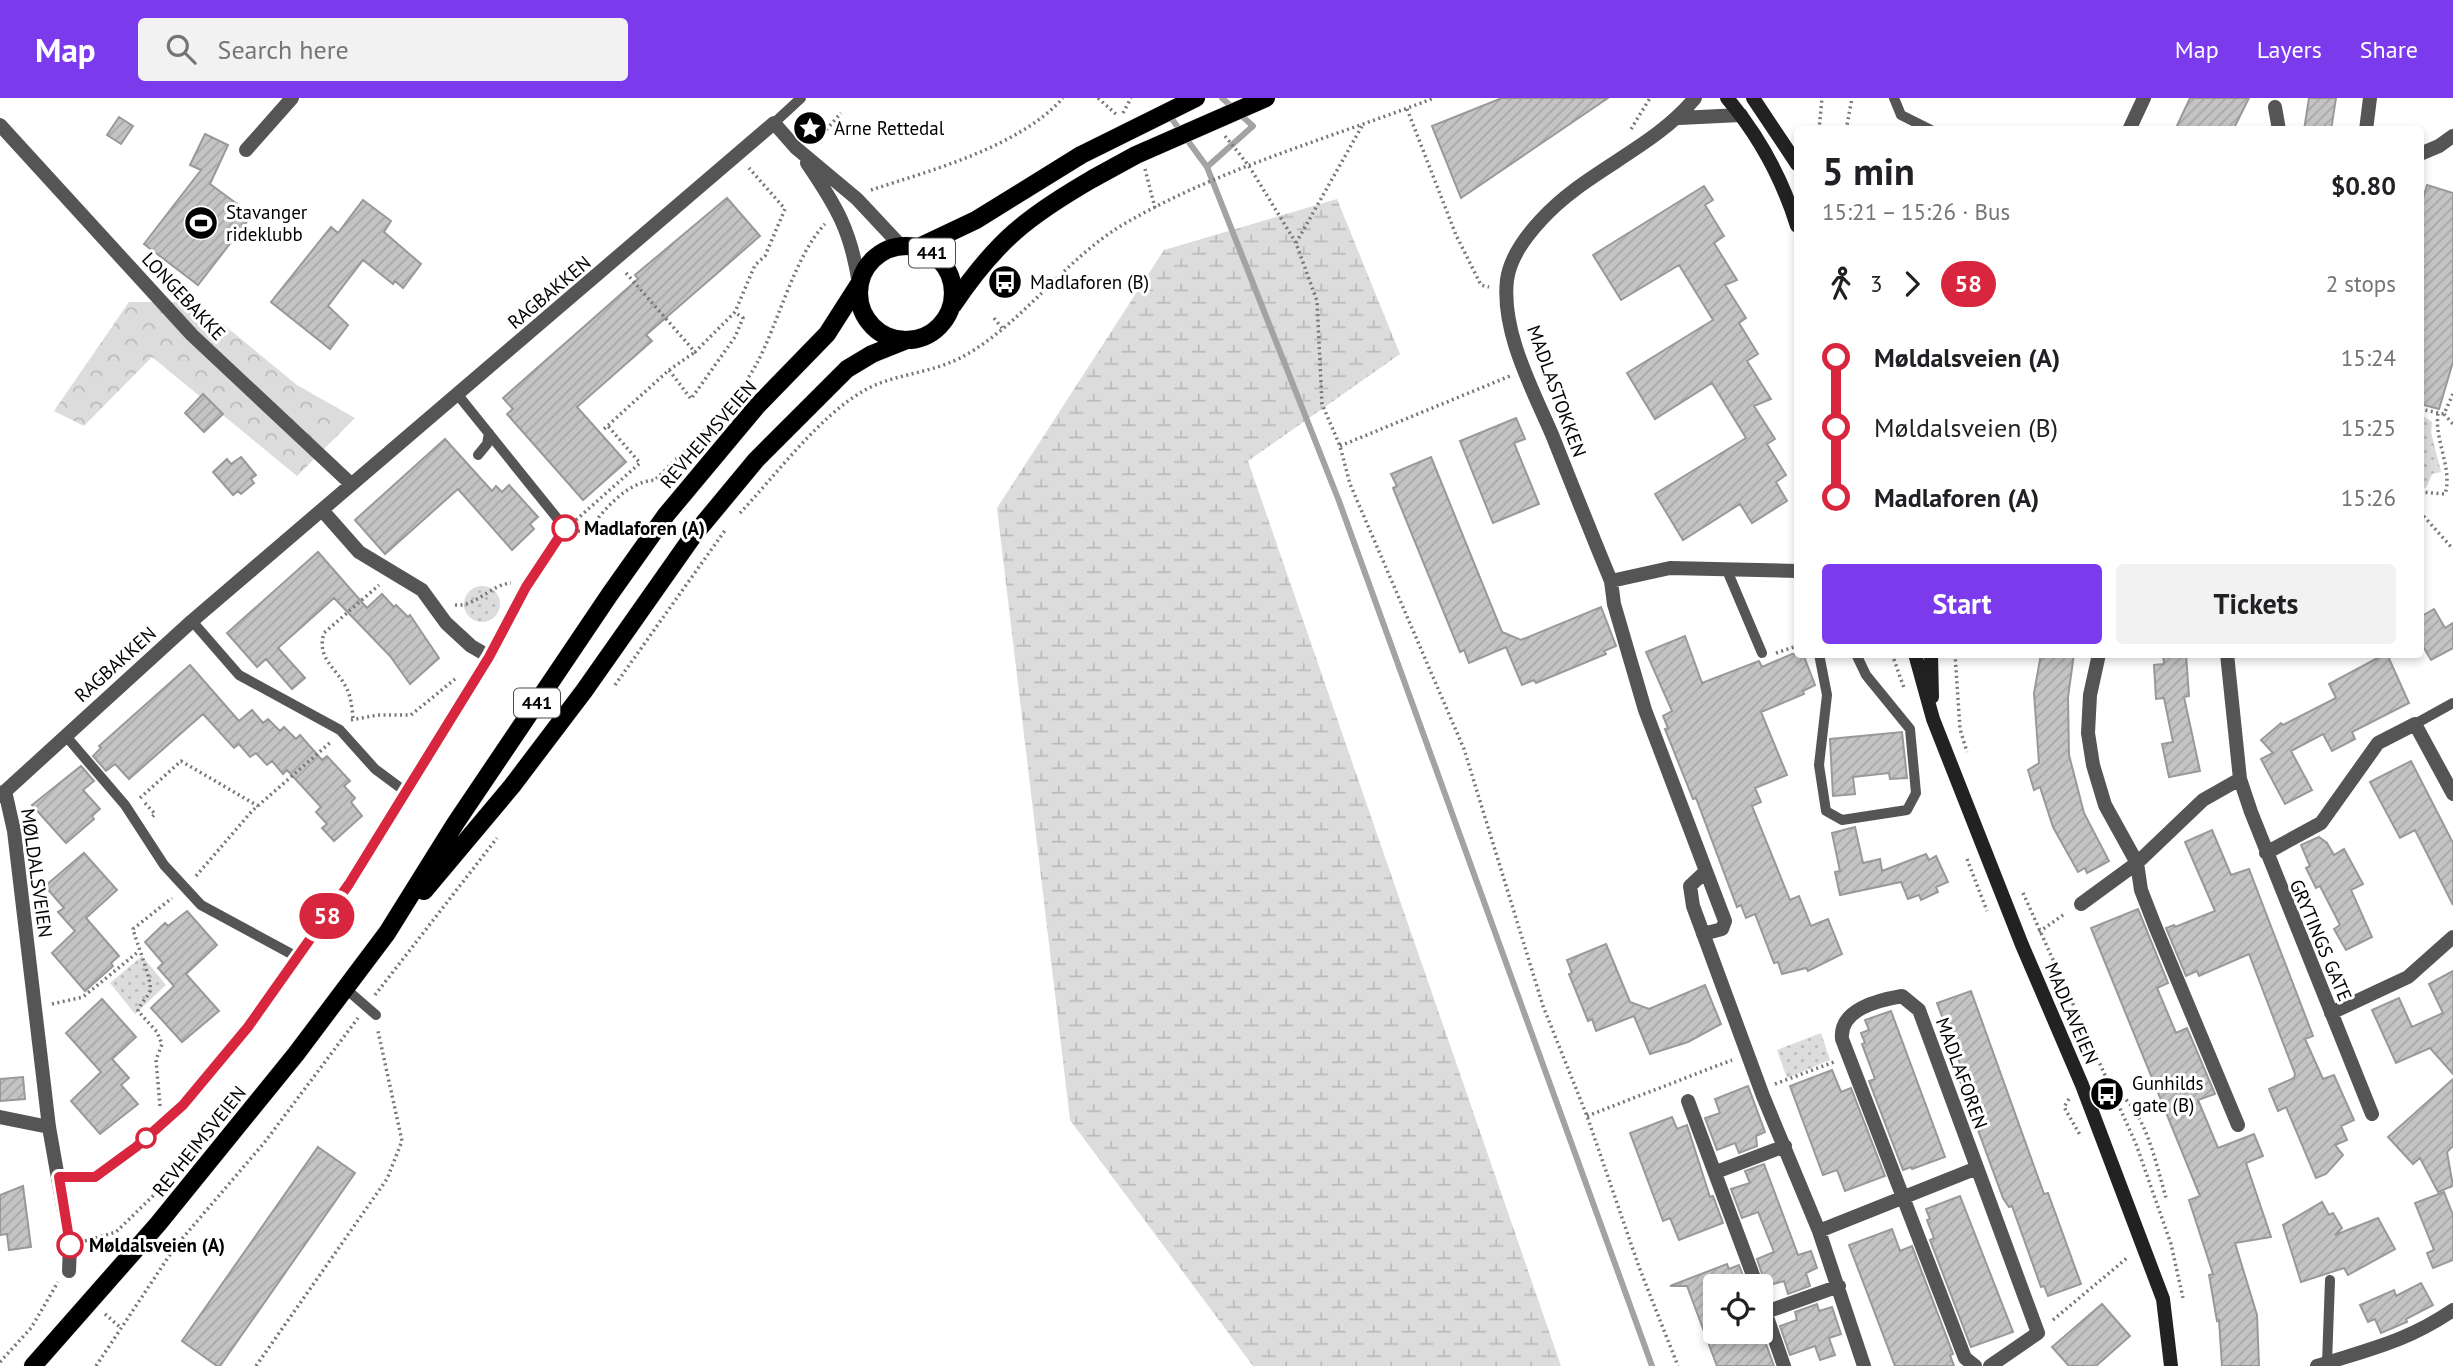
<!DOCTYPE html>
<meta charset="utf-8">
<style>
:root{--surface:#fff;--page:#f2f2f2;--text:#202124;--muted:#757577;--accent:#7c3aed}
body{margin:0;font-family:"PT Sans",sans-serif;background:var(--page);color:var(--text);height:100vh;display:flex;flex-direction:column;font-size:26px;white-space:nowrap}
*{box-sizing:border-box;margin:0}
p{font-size:23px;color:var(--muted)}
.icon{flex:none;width:38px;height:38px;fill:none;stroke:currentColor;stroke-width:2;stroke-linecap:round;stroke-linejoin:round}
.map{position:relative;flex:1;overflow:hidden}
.side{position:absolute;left:1794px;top:28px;width:630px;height:532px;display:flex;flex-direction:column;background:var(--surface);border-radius:7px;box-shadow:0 4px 10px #0003}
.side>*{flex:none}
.badge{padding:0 14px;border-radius:23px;font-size:24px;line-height:46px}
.tools{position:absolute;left:1703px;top:1176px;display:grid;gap:14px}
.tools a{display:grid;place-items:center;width:70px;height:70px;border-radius:7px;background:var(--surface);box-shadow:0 4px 10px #0003;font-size:35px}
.map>.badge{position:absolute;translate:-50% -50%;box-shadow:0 0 0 4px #fff}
.legs{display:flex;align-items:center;gap:10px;height:77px;padding:0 28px;font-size:23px}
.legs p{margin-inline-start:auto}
.headline{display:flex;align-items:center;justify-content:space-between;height:119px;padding:0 28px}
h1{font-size:38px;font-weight:600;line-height:52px}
.button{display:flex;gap:14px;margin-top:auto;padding:14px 28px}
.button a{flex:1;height:80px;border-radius:7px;background:var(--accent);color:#fff;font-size:28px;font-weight:600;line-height:80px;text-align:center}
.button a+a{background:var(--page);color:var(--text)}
ul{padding:0 28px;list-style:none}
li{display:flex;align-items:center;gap:24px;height:70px;font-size:26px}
li i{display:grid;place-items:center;width:10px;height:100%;margin:0 9px;background:currentColor}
li i::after{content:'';width:18px;height:18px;margin:-9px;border:5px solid;border-radius:50%;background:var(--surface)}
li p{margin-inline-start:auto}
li:first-child i{background:linear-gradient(#0000 50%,currentColor 0)}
li:last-child i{background:linear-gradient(currentColor 50%,#0000 0)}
header{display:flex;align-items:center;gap:42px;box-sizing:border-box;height:98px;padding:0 35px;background:var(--accent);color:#fff}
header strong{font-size:33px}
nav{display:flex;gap:38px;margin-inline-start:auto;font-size:24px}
.search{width:490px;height:63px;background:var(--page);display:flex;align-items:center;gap:18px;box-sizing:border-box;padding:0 24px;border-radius:7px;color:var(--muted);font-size:26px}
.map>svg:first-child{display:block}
.forest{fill:url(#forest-crowns)}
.wetland{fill:url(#wetland-marsh)}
.park{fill:url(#park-dots)}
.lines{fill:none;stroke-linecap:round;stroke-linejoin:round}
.stream{stroke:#a3a3a3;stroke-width:6}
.building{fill:url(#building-hatch);stroke:#999;stroke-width:2}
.primary-casing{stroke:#dbdbdb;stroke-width:19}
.path{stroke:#777;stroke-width:3.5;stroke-dasharray:2 3.5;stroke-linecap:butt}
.service{stroke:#555;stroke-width:10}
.minor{stroke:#555;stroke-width:14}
.secondary{stroke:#222;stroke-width:14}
.primary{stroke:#000;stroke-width:18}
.primary-bridge-casing{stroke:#dbdbdb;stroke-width:19;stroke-linecap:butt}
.primary-bridge{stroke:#000;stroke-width:18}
.line-1-casing{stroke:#fff;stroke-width:16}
.line-1{stroke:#d7263d;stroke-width:10}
.stop-1-dot{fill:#fff;stroke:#d7263d;stroke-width:3.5}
.labels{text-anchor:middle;stroke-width:6;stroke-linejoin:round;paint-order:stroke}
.shield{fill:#fff;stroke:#4c4c4c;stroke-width:2}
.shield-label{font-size:18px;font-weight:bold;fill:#000}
.poi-label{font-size:19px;fill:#000;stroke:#fff;text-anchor:start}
.street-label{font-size:19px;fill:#000;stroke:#fff}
.stop-label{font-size:19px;font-weight:bold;fill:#000;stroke:#fff;text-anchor:start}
</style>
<header>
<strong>Map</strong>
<div class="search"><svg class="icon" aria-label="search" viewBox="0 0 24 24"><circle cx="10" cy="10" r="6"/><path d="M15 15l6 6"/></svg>Search here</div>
<nav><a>Map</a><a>Layers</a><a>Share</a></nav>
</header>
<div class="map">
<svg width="2453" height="1268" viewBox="0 0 2453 1268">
<defs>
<pattern id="forest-crowns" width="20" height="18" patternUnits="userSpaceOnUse" patternTransform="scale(1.75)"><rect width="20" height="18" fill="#dcdcdc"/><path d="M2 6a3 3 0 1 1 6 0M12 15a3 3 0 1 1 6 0" fill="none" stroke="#bbb"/></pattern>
<pattern id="wetland-marsh" width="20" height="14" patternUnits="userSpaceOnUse" patternTransform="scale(1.75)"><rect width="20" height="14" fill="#dcdcdc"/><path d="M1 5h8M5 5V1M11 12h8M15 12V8" fill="none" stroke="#bbb"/></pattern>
<pattern id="park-dots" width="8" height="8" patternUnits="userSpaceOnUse" patternTransform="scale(1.75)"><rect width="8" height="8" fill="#dcdcdc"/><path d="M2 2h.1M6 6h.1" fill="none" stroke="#bbb" stroke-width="1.8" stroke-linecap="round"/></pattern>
<pattern id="building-hatch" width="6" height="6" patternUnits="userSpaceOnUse" patternTransform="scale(1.75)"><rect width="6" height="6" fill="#c4c4c4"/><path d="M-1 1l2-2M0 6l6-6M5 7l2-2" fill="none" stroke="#a7a7a7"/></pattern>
</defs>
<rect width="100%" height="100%" fill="#fff"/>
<path class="forest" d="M129,204H196L297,287L355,320L297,378L152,259L84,328L54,313Z"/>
<path class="wetland" d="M1337,101L1400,256L1248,363L1561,1268H1253L1070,1022L997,410L1164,152Z"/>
<path class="park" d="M2420,316L2432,324L2431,334L2441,374L2432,376L2426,390L2420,389Z
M464 506a18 18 0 1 1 36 0a18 18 0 1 1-36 0Z
M142,858L166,887L135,916L110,885Z
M1821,935L1830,962L1787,980L1777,952Z"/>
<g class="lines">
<path class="stream" d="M1169,17L1207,69L1339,403L1652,1268
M1207,69L1253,28L1222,0"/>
</g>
<path class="building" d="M1502,0H1608L1461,100L1432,28Z
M2190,0H2249L2233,32H2175Z
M2309,0H2336L2331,32H2304Z
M119,19L133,28L121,46L107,37Z
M205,36L228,47L210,86L252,117L198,187L144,146L201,72L190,67Z
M2427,87L2453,95V264L2439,311L2420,306V111Z
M1704,88L1713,102L1705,107L1724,138L1714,145L1737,182L1725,187L1746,220L1739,225L1758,256L1747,263L1771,301L1754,308L1775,341L1767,346L1786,377L1776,384L1787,403L1752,425L1740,406L1683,442L1655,396L1746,340L1712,285L1655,321L1627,275L1713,222L1679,167L1621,202L1593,157Z
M727,100L760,138L646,237L652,243L577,309L626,364L583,402L507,316L513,311L503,300L638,181L635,177Z
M363,102L391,123L384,134L421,166L403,190L395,183L393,186L363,162L328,208L348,227L330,251L271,204L331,129L338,135Z
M203,296L223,316L204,334L185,315Z
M1516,320L1525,341L1514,345L1539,406L1493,425L1460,343Z
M445,341L492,393L496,388L502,394L509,387L538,419L530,426L534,431L512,452L458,391L385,456L355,422Z
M241,359L256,377L251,381L254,385L241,396L238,393L233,397L213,374L227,361L231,366Z
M1431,359L1502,534L1521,542L1601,509L1616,548L1604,553L1606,556L1536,585L1534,582L1522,587L1506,549L1469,565L1464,552L1460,554L1393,390L1397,388L1391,376Z
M318,454L367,510L382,496L394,509L396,507L408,519L410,517L439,560L410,586L390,558L334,500L278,550L305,580L292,591L266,561L257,569L227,535Z
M2434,511L2445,530L2453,525V550L2431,562L2420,543V519Z
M1685,538L1702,585L1759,563L1762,569L1792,556H1803L1815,587L1803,593L1804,596L1761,614L1787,677L1755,690L1761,704L1752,708L1790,802L1799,798L1811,828L1828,821L1842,856L1808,873L1806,870L1782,876L1778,864L1774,865L1755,816L1746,820L1741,807L1737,809L1696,700L1693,701L1665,631L1668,630L1663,618L1672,613L1646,554Z
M2041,556H2074L2068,599L2069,657L2084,715L2109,763L2087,775L2085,770L2078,774L2053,729L2040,689L2034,692L2028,672L2039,665L2034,595Z
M2163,556H2186L2189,598L2184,599L2200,673L2169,679L2162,646L2173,644L2164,600L2156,601L2154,567L2164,566Z
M2385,556H2387L2409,605L2352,634L2355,641L2332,653L2323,636L2291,653L2312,692L2285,706L2261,661L2273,655L2261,642L2281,625L2283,627L2336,600L2329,586Z
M190,567L239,623L252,612L263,625L268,621L280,633L284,629L296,641L300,637L322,662L327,658L350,683L344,688L355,700L351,704L362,718L334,743L322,730L327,726L316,714L321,709L287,672L283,676L272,663L267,667L256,655L250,659L239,646L234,650L203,616L129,681L115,666L106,673L93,658L101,650L99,648Z
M1902,634L1907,680L1890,681L1889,675L1853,679L1855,696L1833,698L1830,641Z
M2411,663L2453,745V807L2415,732L2400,740L2370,684Z
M81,668L94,683L83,692L100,711L92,718L94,721L66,745L32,707Z
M1855,729L1863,765L1880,761L1882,773L1926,756L1929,762L1936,758L1948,784L1936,789L1938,794L1921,802L1919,797L1908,801L1901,784L1840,797L1835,774L1840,773L1832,735Z
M2212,732L2231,777L2249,771L2313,938L2305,941L2323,981L2334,977L2354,1022L2341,1028L2347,1042L2335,1047L2343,1057L2326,1076L2316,1080L2286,1009L2278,1013L2269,991L2294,980L2295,976L2249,856L2199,878L2197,873L2186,878L2166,830L2174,827L2175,829L2215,813L2185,744Z
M2319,739L2327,745L2334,757L2344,751L2363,786L2351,792L2372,839L2346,852L2334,831L2340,827L2320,788L2316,790L2306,770L2310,768L2301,747Z
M84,755L117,792L86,820L119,858L111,865L113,868L85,893L52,855L75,833L58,814L64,810L45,788Z
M2138,811L2168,885L2157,890L2176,935L2187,930L2215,996L2198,1002L2218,1050L2254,1036L2263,1058L2246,1065L2271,1139L2235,1145L2257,1217L2259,1268H2222L2219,1222L2217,1223L2209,1177L2213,1176L2189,1102L2200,1098L2091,830Z
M187,813L217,847L186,876L219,913L182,944L151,910L174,888L158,870L163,865L145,844L165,825L168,828Z
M1606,846L1630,904L1649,911L1705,887L1721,926L1688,944L1650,956L1634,918L1596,933L1592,921L1588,923L1569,876L1572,875L1567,862Z
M2453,873V976L2430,950L2396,965L2372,912L2399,900L2412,929L2443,915L2429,886Z
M1971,893L2044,1096L2048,1095L2081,1186L2048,1198L2044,1188L2041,1189L2012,1108L2009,1109L2003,1100L1960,983L1963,982L1959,972L1962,971L1937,905Z
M102,901L136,939L112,961L129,980L121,987L138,1006L100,1036L71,1003L101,974L66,935Z
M1891,913L1945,1059L1912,1071L1911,1069L1903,1072L1869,983L1875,981L1862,946L1865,945L1861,935L1869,932L1865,922Z
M1832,972L1841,994L1851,990L1885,1078L1845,1093L1837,1072L1823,1077L1790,988Z
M23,979L25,1001L0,1003V981Z
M2453,981V1048L2447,1054L2453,1088L2438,1094L2420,1060L2413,1066L2388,1039Z
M1748,988L1765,1034L1756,1038L1757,1048L1739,1055L1735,1045L1717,1052L1705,1020L1720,1015L1715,1001Z
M1672,1019L1677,1031L1687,1027L1710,1099L1713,1098L1723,1125L1679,1142L1670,1120L1663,1123L1630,1035Z
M318,1049L355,1075L220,1268H217L182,1243Z
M1764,1066L1798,1157L1811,1153L1817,1170L1806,1175L1810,1188L1788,1196L1784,1183L1766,1188L1757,1161L1774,1154L1758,1114L1742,1120L1731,1091L1750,1085L1745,1073Z
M23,1088L31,1149L9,1152L7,1136L0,1137V1097Z
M2444,1094L2453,1117V1162L2433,1170L2427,1155L2434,1152L2415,1105Z
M1960,1098L2013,1234L1971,1249L1930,1142L1934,1140L1927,1122L1930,1121L1926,1111Z
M2322,1104L2329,1117L2333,1115L2342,1130L2335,1137L2378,1120L2395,1151L2348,1177L2344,1170L2301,1184L2283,1127Z
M1892,1131L1900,1153L1912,1148L1953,1256L1950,1257L1954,1268H1895L1849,1147Z
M1727,1166L1729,1171L1739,1167L1747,1188H1715V1234L1762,1235L1774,1268H1717L1687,1188H1670Z
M2421,1185L2433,1207L2406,1221L2407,1224L2381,1235L2375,1221L2368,1224L2360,1207L2394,1192L2396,1198Z
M1817,1206L1819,1213L1832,1209L1841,1236L1829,1240L1835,1257L1820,1262L1815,1248L1790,1257L1780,1228L1797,1222L1795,1214Z
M2102,1206L2130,1238L2096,1268H2069L2052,1249Z"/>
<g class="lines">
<g class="primary-casing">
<path id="primary" d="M859 195a47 47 0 1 1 94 0a47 47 0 1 1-94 0Z
M919,149L976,122L1081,57
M953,207C996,143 1028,118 1094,80
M424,793L512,688L584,593L693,438L756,362L847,271L872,256L907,242
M33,1268L158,1126L296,956L387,835L455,726L610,496L666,417L757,308L827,236L859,186"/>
</g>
<path class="path" d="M1098,0L1118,18
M1407,11L1456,137L1481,187L1489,189
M1123,15L1131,0
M1631,31L1650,0
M1819,32L1822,0
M1846,32L1852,0
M815,36L819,40L841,15
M1225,38L1249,68L1296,145L1317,203L1322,306L1340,348L1350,386L1464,651L1543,908L1587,1018L1639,1169L1678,1268
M1145,71L1155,110
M871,92C932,72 1019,49 1063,0
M2420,101L2422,94
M1296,145L1362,28
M626,175L695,254L735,214L755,167L765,158L785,111L749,70
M994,220L1002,230
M669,272L695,254
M2453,296L2444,316L2453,326
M2420,311L2444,316
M604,331L669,272L691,301L735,239L743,220L736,215
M1340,348L1510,278
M2420,394L2445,396C2453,371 2434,342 2438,315
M2420,414L2453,451
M740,415C777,376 819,318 865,292C900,273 936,277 974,252C1029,217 1068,159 1124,126C1220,70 1331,40 1434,0
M576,422L640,365L608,328
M578,433L587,434C604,412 626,384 655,382C683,355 740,299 757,265C778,226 795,157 825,126
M455,507C476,509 490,487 511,485
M1776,555L1797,548
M1892,556L1904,590
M1955,556L1960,631L1967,654
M615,587L726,431
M353,620C352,610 351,599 347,591C337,570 316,561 324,535L379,487
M351,622L378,617H411L455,581
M140,700L181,663L258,708
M145,705L155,716L151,720
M1967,761L1987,813
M196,778L252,713L332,643
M2023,795L2136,1046L2171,1146L2183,1200
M2039,834L2066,815
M375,897L497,740
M52,906L83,899L138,854
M1775,986L1834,964
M2069,1001L2064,1009L2080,1037
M2116,1002L2124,1000C2146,1018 2158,1072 2166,1100
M160,1008L156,962L162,946L157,934L138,913C140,906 147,900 150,893C153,884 136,844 133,831L172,800
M1587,1018L1732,962
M85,1143L116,1134L157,1094
M105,1216L121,1230
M2053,1222L2127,1160
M0,1264L31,1230L58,1184
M96,1268L175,1149L264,1045L358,920
M256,1268L387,1081L402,1043L378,933"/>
<path class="service" d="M1894,0L1901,17L1931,32
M774,25L801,0
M478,357L487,346L489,335
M1726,470L1762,555
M192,523L239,577L340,632L375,671L406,694
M1819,556L1827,597L1819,667L1826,713L1842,722L1907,712L1916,695L1910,631L1866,577L1856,556
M2415,626L2453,605
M65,637L125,707L164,767L201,807L297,859
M346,891L376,917
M59,1079H95L136,1049L183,1007L248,929L349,786L490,559L526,489L565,430L458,297
M2327,1265L2330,1182"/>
<path class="minor" d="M1695,0C1653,51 1585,73 1541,122C1526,138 1510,160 1507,182C1501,234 1533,292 1553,339C1572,387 1591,435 1611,483L1614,506L1645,612L1706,773L1690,788L1693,808L1763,998L1819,1133L1864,1268
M2275,9L2279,32
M1679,20L1741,17
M0,27L192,237L351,386
M2129,32L2144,0
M2366,32L2370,0
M246,52L292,0
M2420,56L2439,48L2453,38
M807,65C837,109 851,133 859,186
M322,412L359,454L422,492L446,525L471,548L490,559
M1611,483L1670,470L1797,473
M2099,556L2090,597L2088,635L2093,667L2105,707L2137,765L2141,792L2155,828L2238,1027
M2227,556L2240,681L2251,714L2372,1016
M5,693L14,733L49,1029L70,1148L69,1173
M0,698L192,523L774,25L796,50L857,101L901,148
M2266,755L2321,725L2378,645L2415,626L2453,696
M2081,806L2137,765L2203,702L2240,681
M1703,836L1722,831L1725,823L1706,773
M2331,915L2408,879L2453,839
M1688,1003L1757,1188
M0,1019L49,1029
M1716,1074L1785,1048
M1819,1133L1977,1070
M1760,1199L1784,1268
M1766,1214L1839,1188
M1975,1268L1965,1260L1842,941C1839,911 1879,902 1902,898L1919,912L2038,1235L1990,1268
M2317,1268C2369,1251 2406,1244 2453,1212"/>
<path class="secondary" d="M1727,0C1760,39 1782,80 1797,128
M1753,0L1797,66
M1915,556L1933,621L2022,847L2082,987L2163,1201L2171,1268
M1931,556L1932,599"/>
<use href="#primary" class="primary"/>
<g class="primary-bridge-casing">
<path id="primary-bridge" d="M1081,57L1196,0
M1094,80L1136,57L1266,0"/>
</g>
<use href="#primary-bridge" class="primary-bridge"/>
</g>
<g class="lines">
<g class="line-1-casing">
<path id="line-1" d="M70,1147L59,1079H95L136,1049L183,1007L248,929L349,786L489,559L526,489L565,430"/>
</g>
<use href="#line-1" class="line-1"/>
</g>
<defs>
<g id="sight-disc" transform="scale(1.75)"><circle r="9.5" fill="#000" stroke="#fff"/><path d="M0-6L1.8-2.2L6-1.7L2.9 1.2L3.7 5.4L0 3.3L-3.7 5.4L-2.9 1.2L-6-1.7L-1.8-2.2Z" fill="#fff"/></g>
<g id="stadium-disc" transform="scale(1.75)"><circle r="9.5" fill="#000" stroke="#fff"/><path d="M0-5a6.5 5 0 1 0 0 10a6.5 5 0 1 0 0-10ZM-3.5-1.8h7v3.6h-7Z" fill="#fff"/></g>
<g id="bus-disc" transform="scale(1.75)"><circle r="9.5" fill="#000" stroke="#fff"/><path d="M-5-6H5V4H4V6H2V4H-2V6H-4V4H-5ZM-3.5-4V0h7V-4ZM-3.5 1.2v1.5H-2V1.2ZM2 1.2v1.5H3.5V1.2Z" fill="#fff"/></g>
</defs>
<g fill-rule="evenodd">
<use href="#sight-disc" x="810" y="30"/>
<use href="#stadium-disc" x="201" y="125"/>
<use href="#bus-disc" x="1005" y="184"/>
<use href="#bus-disc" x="2107" y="996"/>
</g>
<g class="stop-1-dot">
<circle cx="565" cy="430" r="12"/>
<circle cx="146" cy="1040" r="9"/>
<circle cx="70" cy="1147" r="12"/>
</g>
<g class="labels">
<g class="shield">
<rect x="909" y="140.5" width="46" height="29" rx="5"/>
<rect x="514" y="590.5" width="46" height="29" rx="5"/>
</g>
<g class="shield-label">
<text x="932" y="161">441</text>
<text x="537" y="611">441</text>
</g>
<g class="poi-label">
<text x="834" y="37">Arne Rettedal</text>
<text x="226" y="121">Stavanger<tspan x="226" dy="22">rideklubb</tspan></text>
<text x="1030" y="191">Madlaforen (B)</text>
<text x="2132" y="992">Gunhilds<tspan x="2132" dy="22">gate (B)</tspan></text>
</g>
<g class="street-label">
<text transform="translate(549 194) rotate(-40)" y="7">RAGBAKKEN</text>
<text transform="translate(184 198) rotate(47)" y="7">LONGEBAKKE</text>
<text transform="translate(1557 293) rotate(70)" y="7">MADLASTOKKEN</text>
<text transform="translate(708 336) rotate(-49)" y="7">REVHEIMSVEIEN</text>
<text transform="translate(115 566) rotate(-42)" y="7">RAGBAKKEN</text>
<text transform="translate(37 775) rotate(82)" y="7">MØLDALSVEIEN</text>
<text transform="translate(2321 842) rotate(67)" y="7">GRYTINGS GATE</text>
<text transform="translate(2072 915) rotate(67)" y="7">MADLAVEIEN</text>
<text transform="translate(1962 975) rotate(70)" y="7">MADLAFOREN</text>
<text transform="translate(199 1043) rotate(-51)" y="7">REVHEIMSVEIEN</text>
</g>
<g class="stop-label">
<text x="584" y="437">Madlaforen (A)</text>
<text x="89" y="1154">Møldalsveien (A)</text>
</g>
</g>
</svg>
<div class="tools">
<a><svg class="icon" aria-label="locate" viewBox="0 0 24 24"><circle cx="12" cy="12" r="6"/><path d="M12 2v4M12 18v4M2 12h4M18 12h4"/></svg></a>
</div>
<b class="badge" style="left:327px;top:818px;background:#d7263d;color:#fff">58</b>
<section class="side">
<div class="headline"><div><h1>5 min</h1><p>15:21 – 15:26 · Bus</p></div><b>$0.80</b></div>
<div class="legs"><svg class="icon" aria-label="walk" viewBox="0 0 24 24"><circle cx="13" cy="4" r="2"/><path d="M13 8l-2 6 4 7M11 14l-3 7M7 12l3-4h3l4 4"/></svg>3<svg class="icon" aria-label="forward" viewBox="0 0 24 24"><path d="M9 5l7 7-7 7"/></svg><b class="badge" style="background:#d7263d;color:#fff">58</b><p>2 stops</p></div>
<ul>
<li><i style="color:#d7263d"></i><b>Møldalsveien (A)</b><p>15:24</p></li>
<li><i style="color:#d7263d"></i><span>Møldalsveien (B)</span><p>15:25</p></li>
<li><i style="color:#d7263d"></i><b>Madlaforen (A)</b><p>15:26</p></li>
</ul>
<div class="button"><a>Start</a><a>Tickets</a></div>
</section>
</div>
